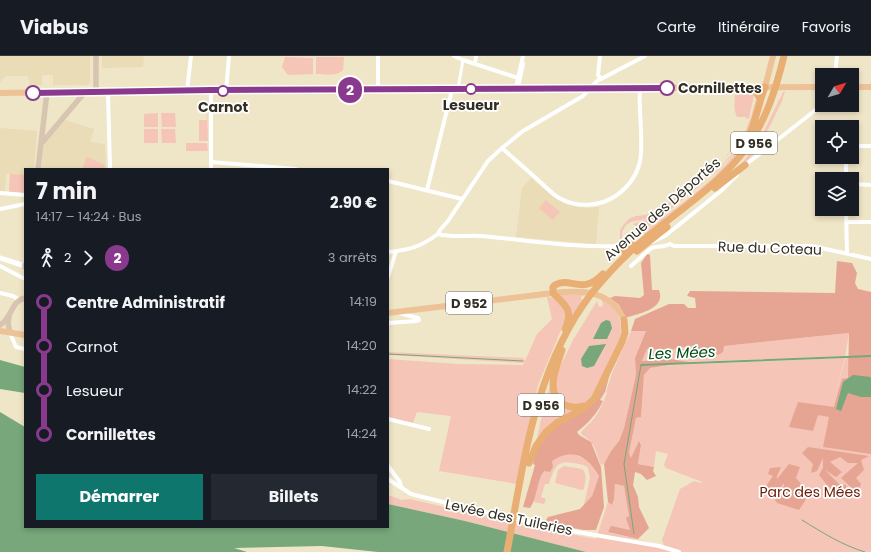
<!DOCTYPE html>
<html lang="fr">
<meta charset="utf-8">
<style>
:root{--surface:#171b24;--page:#242831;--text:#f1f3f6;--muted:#9ea1a6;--line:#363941;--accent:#0f766e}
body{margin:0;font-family:Poppins,sans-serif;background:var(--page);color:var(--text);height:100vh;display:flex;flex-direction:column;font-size:15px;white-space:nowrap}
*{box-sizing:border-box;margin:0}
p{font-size:13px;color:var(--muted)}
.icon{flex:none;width:22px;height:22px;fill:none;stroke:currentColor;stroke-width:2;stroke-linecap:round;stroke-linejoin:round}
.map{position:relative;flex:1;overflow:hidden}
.sheet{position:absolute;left:24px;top:112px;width:365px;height:360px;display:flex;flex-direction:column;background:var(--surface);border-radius:0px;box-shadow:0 2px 6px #0003}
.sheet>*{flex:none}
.badge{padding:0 8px;border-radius:13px;font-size:14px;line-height:26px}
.needle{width:26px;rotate:52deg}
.fabs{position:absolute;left:815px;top:12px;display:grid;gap:8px}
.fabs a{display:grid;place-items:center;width:44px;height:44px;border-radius:0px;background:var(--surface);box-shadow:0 2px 6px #0003;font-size:20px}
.map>.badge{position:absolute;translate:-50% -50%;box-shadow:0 0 0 2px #fff}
.legs{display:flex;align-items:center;gap:6px;height:44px;padding:0 12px;font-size:13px}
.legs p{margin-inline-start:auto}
.headline{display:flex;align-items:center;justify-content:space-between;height:68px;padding:0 12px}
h1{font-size:22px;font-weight:700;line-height:30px}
.button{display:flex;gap:8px;margin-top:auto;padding:8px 12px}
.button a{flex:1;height:46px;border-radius:0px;background:var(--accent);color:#fff;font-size:16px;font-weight:700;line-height:46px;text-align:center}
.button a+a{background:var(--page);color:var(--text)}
ul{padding:0 12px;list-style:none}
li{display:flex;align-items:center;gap:14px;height:44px;font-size:15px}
li i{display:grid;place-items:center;width:6px;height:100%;margin:0 5px;background:currentColor}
li i::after{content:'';width:10px;height:10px;margin:-5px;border:3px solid;border-radius:50%;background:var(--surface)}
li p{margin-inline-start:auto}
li:first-child i{background:linear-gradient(#0000 50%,currentColor 0)}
li:last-child i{background:linear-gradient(currentColor 50%,#0000 0)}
header{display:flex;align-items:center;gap:24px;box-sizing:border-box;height:56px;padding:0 20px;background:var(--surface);border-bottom:1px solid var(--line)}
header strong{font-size:19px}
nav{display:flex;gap:22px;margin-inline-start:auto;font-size:14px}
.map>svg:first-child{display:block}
.built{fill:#e9dcb7}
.green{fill:#f5c5b8}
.forest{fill:#e6a593}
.water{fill:#77a77b}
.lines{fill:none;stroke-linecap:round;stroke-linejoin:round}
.stream{stroke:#77a77b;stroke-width:1}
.pedestrian{stroke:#fff;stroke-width:3}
.minor{stroke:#fff;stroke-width:4}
.tertiary{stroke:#fff;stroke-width:5}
.secondary{stroke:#d8c5b1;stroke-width:5.5}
.primary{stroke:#eec297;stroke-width:6}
.trunk{stroke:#e8ae74;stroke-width:7}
.line-1-casing{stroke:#fff;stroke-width:9}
.line-1{stroke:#8a3a8e;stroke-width:6}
.stop-1-dot{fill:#fff;stroke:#8a3a8e;stroke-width:2}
.labels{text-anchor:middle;stroke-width:3.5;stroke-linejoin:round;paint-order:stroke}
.shield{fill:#fff;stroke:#706d65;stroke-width:1}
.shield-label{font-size:13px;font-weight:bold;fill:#322e23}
.stop-label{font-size:14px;font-weight:bold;fill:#322e23;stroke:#fff}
.street-label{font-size:14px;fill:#322e23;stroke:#fff}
.park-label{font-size:14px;fill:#6d210b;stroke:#fff}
.water-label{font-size:15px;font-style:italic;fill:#004d15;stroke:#fff}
</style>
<header>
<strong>Viabus</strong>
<nav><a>Carte</a><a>Itinéraire</a><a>Favoris</a></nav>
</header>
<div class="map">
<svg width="871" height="496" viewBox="0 0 871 496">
<rect width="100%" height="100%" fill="#efe5c7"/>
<path class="built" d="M0,0H90V27L87,29H53V19H42V29H30L28,20H6L0,26Z
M102,0H144L143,11L102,12Z
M65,64L94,73L90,86L105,88L106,113H41L44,89Z
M0,72L37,75L34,113H25V137L9,136L10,118H6L5,135H0Z
M531,122L552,140L567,149L585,152L599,151L596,188L516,181L522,132Z"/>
<path class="green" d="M285,1L313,2V18L291,19L287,18L282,11Z
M316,1H344L343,14C337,21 324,18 316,18Z
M783,36H785L783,41V43L767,76L764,87L743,109H741L760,83L779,44L781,41Z
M735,37H750L754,39L749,62L746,63V61H737C733,53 735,45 735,37Z
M757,39L758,43C755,53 754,64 751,73C734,116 679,150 644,178L643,177C681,147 726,120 748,76L747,75L733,98L717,116L640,178L638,171L633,168L653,161L665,155L712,120L718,114L734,95L743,81L751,61Z
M206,52H207L208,85H199V64H207Z
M158,57V71H144V58Z
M161,57H175L176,71H162Z
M144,73H158V87H144Z
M161,73H175L176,87H162Z
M186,87H207L208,95H186Z
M735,87L736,89L712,117L669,150L656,158L645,163L631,166L626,169L622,176V183H620V174C633,153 639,164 656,155C669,148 680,138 692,130C698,125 704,123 710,118C720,110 729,97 735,87Z
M87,101L105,109L103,113H82Z
M10,118L25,119V137L9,136Z
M546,144L560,156L553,164L539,152Z
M558,239H584L581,241L582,245L570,264Z
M547,241C560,242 564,251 566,262L538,329L521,405L517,428L439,415L451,360L417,356L413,367L388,362V303L458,308L523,309L524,306L522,307L389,299L388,296L523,302L525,305L537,278L552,263Z
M599,242C619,251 623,265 620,285L590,343L582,349H570L557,340L555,325L557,317L573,284L597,245L599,251L603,250L602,244Z
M631,275H646L635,302L636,319L624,372L619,385L611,395L604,408L601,409C596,395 595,386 582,379L581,376C597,361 599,357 607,337L606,336L612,317Z
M849,277L845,300L689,306L671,303L642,305L647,293L669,294L689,290L691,296L707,295L718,299L723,290Z
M871,300V496H586L465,465L388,448V439L402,444L410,443L522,469L596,483L608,446L612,449L614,445L615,428L624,430L629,460L627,462L630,474L608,476L664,490L662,484L680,433L694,425L701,427L702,426L666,412L664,409L668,398L656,395L654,411L638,408L641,389L639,385L631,403L629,397L636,362L641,361L644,319L650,312L674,309L845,302L833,345L846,301Z
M550,330L551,336L577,354L536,387L543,354Z
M571,397C585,402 591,407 599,420L592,440L584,449L590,422L588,412C584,408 579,408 573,407C556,403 553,415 549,428H545L541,441L546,443L544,448L534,446C538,430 541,408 558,400C562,399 567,398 571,397Z
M564,410L582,413C588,418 585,426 584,433L582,434L555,427L558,414Z"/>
<path class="forest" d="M647,198L650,199L652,234H659C666,252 641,257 628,261H625L619,249L610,242L615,240L640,242L644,239L641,207Z
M837,205L852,207L857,217L855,227L858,233L871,236V398L823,391L829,361L818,359L813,375L789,371L798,346L834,351L842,323L848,322L849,277L724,290L723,296L718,299L707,295L691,296L689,290L669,294L647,293L642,305L671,303L689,306L650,312L644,319L641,361L636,362L629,397L631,402L639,385L641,389L638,408L654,411L653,415L656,420L647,424L641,418L635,416L633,429L638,441L639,451L649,472L638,483L608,476L611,470L630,474L626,462L629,460L624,430L615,428L614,444L612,449L608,446L604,408L611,395L619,385L624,372L636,319L635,302L646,275H631L635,263L669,248H684L688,252H696L695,242L687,240L690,235L835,237Z
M610,317L605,336L600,344L603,345C597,358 588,367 577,376L579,379L591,386L601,411L604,451L596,474H584L544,467L548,461L580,453L592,440L599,420C587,400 573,391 552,405L553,411L550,416L544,415C536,426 538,441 530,452L523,451L535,409L533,408L536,393L551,372L586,353Z
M808,391L869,400L861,404L864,414L856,422L861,428L856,441L854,434L841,422L858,407H848L840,401L830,406L842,416L836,421L825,414L839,428L846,429L847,435L835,437L827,429L819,419L823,412V402L817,415L811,417L813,408L802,397Z
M789,408L800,411L796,422L803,430L798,436L807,437L805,445L799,454L777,447L775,444L784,430V427L773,443L766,430L773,420L768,418L770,412L781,411L777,420V423Z"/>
<path class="water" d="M606,264L610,265L612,272L607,283H593L601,267Z
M606,288L594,310L587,312L582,310L581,303L589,290Z
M871,299V301L640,310L641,308Z
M0,304L25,311V337L0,333Z
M853,319L871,321V341H861L848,337L841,355L836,353L843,326Z
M0,356L25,371V471H388V448L465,465L586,496H378L322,490L234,492L247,496H0Z"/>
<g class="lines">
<path class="stream" d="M388,298L523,305
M802,464C823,477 842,489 865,496
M634,478L624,408L641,309"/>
<path class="pedestrian" d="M458,33L463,4"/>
<path class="minor" d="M378,0V34
M454,0L463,4L518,22
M600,0L598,19L601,23
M475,8L476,0
M835,19L837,0
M518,31L523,8
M518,32L517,27L523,0
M187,35L191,0
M226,35L229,0
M108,36L110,113
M852,90H871
M502,92C514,103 526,113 538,124C545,130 551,137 559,142C577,152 600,151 617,139C628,131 637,119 640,105C644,84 638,54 640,32
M846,101V123
M211,106L296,113
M744,110L822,49
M211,113V34
M388,125L462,143
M852,128L871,129
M427,134L452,34
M0,137L25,139
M0,153L25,148
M846,153L847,197
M846,166H871
M438,178L440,174L448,165L488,105L502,92L523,75L583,40L597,25L645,0
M438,178C452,182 467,179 481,180C527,184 575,192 622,190
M652,186L665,180L722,134L737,119
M670,188L674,190H812L871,203
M388,196C410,194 420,191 438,178
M0,210L25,223
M631,210L650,193C656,189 663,192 670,188
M388,221L396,195
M0,237L13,240L19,244
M388,267L416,265L419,264L418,262L399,257
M10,277L16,291L25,293
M388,363L429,373
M388,410L400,426L401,431
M388,423L411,438L451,448L560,473L659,490L679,496"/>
<path class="tertiary" d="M0,202L25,210"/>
<path class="secondary" d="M96,0V36
M41,88L85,36
M38,113L47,36
M25,209V211
M9,261L8,267L10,276
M0,269C12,262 11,245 25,242"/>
<path class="primary" d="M765,31L773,0
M852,31H871
M0,37L211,34L822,31
M388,257L553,237C582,234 611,234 624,264
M0,275L25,279"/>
<path class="trunk" d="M749,31L756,36L760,42
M747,84C756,67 758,48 765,31
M715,132L745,109
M637,195L667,171
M625,196L622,190L633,188
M565,273C574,254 565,249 553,237V231L555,229C571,220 582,240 603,218
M562,294C557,310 544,336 563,348C570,352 576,352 583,350
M529,407L536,390L546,376L558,366L583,353L594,343L622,286L625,277L624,264
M507,496C524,406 534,313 591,238C608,217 627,197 648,180C682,152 721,127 747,91C766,64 776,33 784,0"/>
</g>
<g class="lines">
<g class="line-1-casing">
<path id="line-1" d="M33,37L211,34L667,32"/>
</g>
<use href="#line-1" class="line-1"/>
</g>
<g class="stop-1-dot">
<circle cx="667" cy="32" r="7"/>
<circle cx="471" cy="33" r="5"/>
<circle cx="223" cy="35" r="5"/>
<circle cx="33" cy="37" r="7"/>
</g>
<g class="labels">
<g class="shield">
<rect x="731" y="76" width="46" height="22" rx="3"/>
<rect x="446" y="236" width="46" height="22" rx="3"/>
<rect x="518" y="338" width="46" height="22" rx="3"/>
</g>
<g class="shield-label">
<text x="754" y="92">D 956</text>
<text x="469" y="252">D 952</text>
<text x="541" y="354">D 956</text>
</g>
<g class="stop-label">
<text x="678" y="37" text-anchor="start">Cornillettes</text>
<text x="471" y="54">Lesueur</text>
<text x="223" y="56">Carnot</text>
</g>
<g class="street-label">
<text transform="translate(662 153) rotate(-41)" y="5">Avenue des Déportés</text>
<text transform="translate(770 192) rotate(2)" y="5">Rue du Coteau</text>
<text transform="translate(509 461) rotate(12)" y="5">Levée des Tuileries</text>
</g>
<g class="park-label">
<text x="810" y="441">Parc des Mées</text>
</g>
<g class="water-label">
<text transform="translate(682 297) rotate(-2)" y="5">Les Mées</text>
</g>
</g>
</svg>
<div class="fabs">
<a><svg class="needle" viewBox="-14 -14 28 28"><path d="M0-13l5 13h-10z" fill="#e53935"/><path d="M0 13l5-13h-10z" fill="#9ea1a6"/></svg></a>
<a><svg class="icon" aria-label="locate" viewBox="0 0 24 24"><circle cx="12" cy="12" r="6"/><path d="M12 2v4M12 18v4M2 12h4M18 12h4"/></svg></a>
<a><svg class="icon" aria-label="layers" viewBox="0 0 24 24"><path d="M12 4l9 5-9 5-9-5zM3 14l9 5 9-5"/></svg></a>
</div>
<b class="badge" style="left:350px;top:34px;background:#8a3a8e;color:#fff">2</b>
<section class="sheet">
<div class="headline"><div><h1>7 min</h1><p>14:17 – 14:24 · Bus</p></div><b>2.90 €</b></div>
<div class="legs"><svg class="icon" aria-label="walk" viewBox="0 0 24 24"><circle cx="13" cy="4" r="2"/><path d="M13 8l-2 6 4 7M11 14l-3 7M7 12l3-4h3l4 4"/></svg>2<svg class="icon" aria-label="forward" viewBox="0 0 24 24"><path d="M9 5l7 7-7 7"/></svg><b class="badge" style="background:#8a3a8e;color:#fff">2</b><p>3 arrêts</p></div>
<ul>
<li><i style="color:#8a3a8e"></i><b>Centre Administratif</b><p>14:19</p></li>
<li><i style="color:#8a3a8e"></i><span>Carnot</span><p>14:20</p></li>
<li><i style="color:#8a3a8e"></i><span>Lesueur</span><p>14:22</p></li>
<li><i style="color:#8a3a8e"></i><b>Cornillettes</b><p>14:24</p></li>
</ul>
<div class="button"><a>Démarrer</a><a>Billets</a></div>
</section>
</div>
